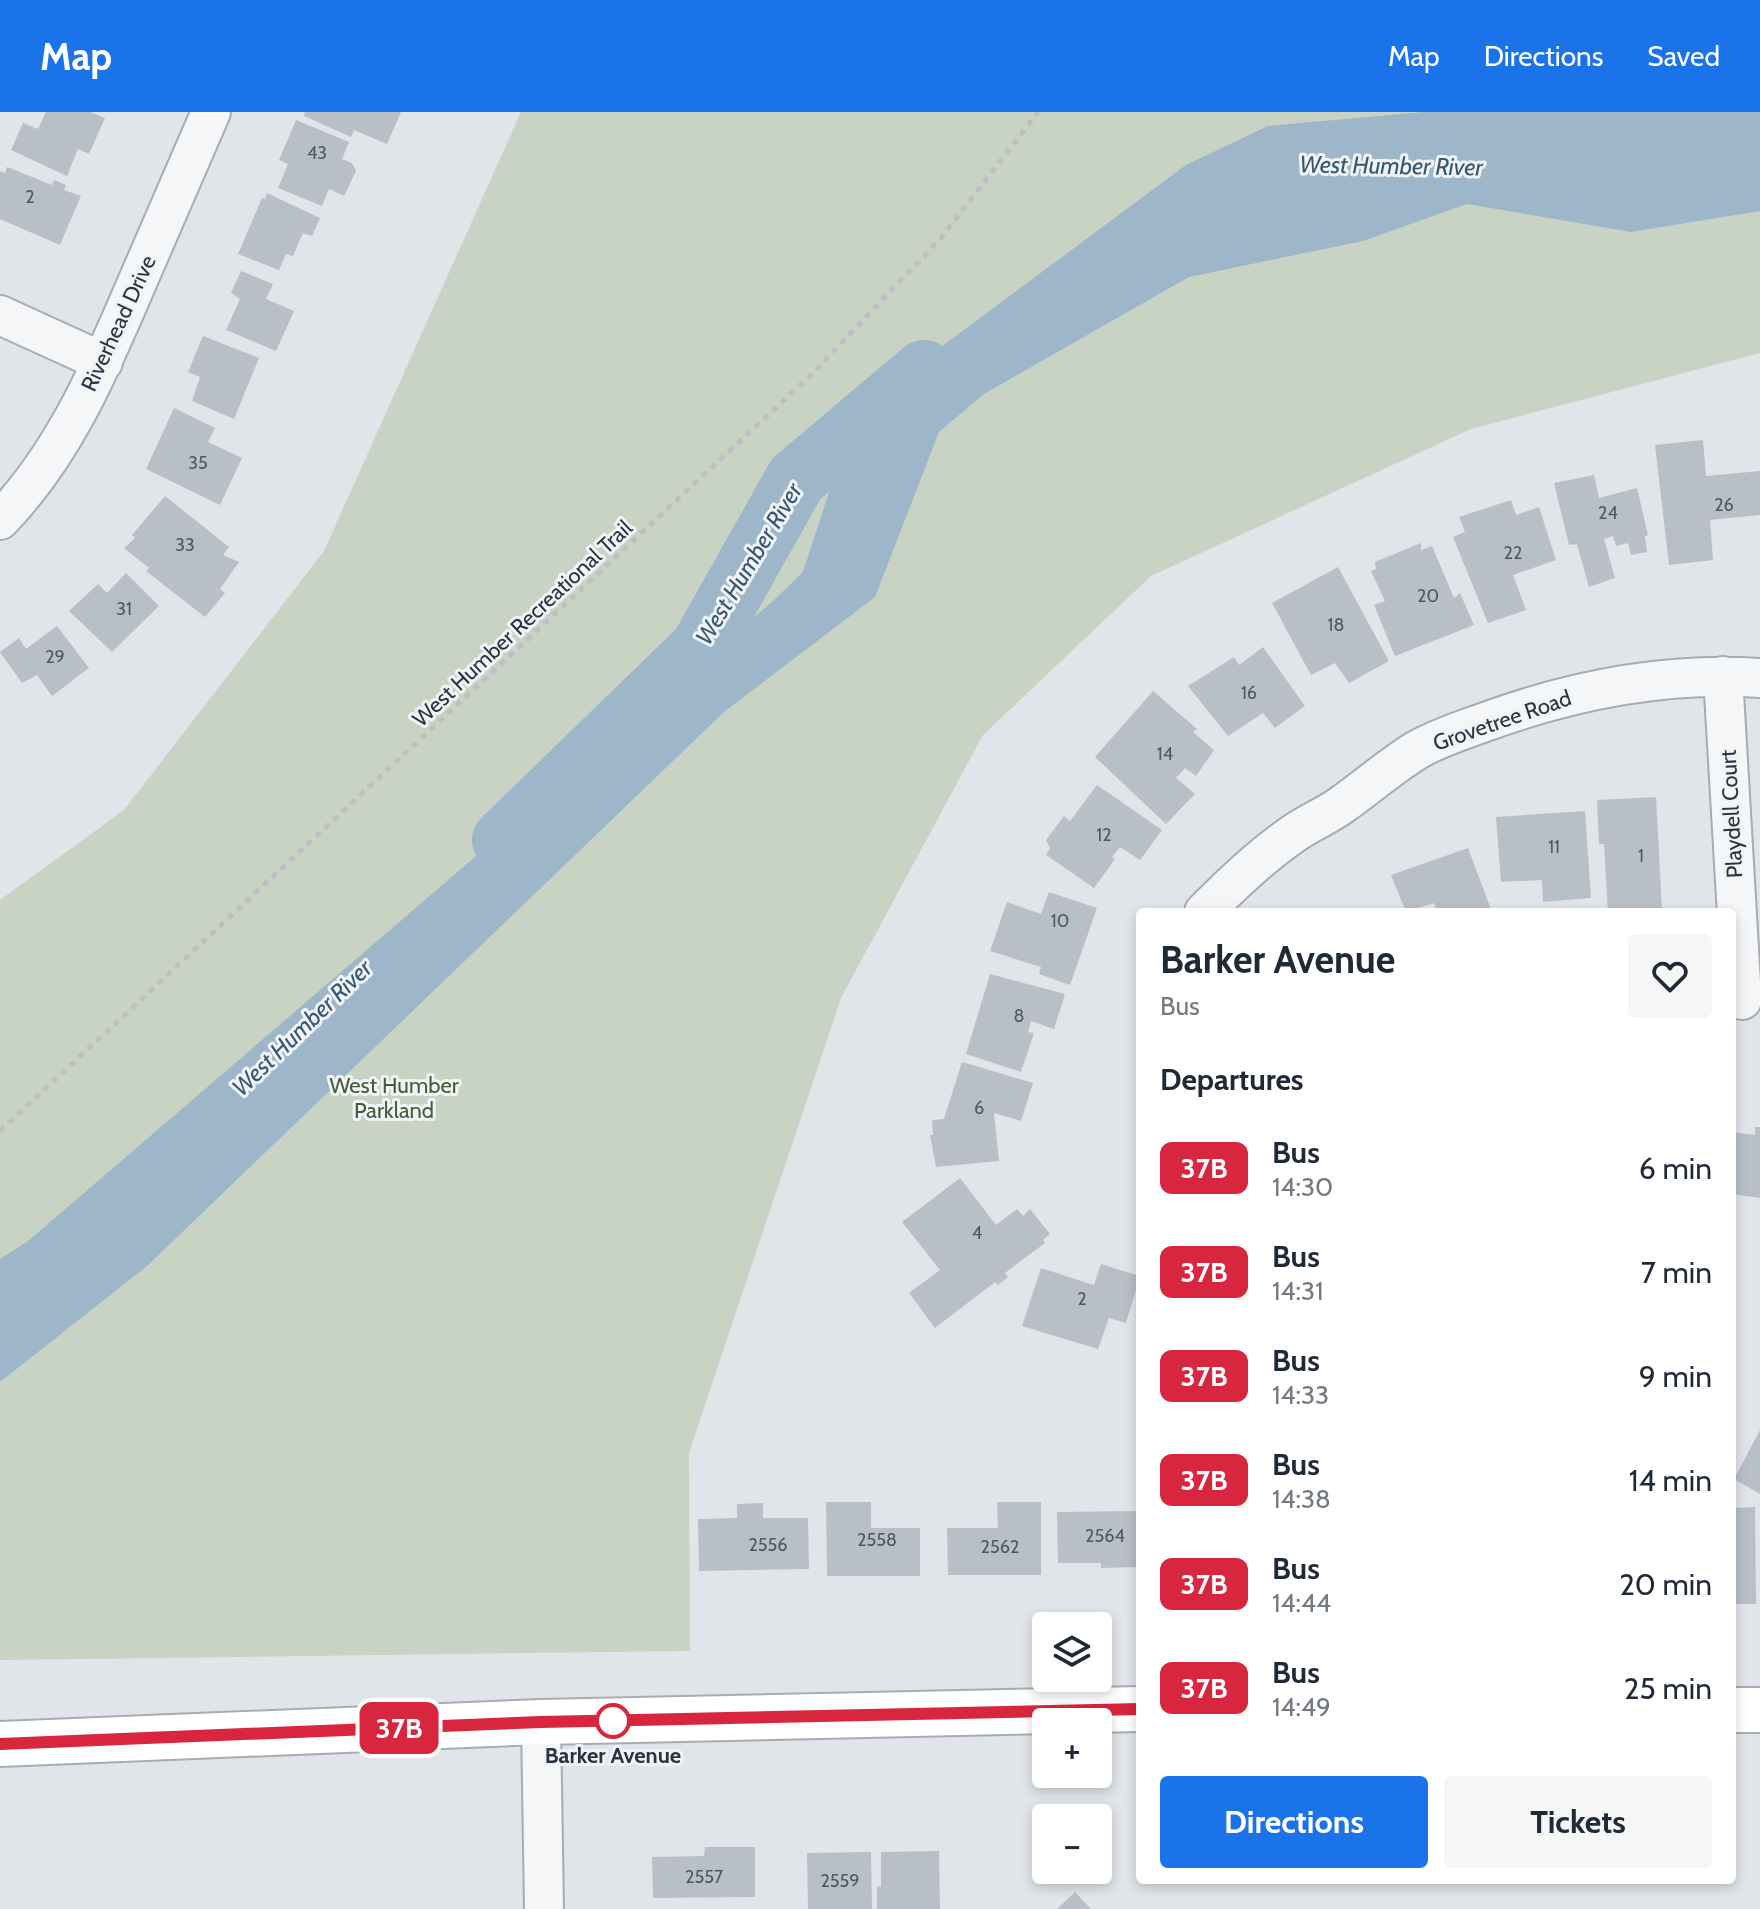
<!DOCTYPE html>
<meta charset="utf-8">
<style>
:root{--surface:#fff;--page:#f6f6f7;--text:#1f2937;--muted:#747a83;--accent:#1a73e8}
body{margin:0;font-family:Cabin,sans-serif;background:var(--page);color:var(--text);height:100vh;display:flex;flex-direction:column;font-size:30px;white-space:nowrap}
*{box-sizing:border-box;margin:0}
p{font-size:26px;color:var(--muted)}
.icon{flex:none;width:44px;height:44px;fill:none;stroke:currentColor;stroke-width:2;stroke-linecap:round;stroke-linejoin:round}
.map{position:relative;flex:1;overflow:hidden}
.panel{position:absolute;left:1136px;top:796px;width:600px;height:976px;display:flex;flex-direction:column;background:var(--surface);border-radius:8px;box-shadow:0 4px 12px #0003}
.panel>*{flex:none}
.badge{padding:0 16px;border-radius:12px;font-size:28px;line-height:52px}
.fabs{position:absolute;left:1032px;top:1500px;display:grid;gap:16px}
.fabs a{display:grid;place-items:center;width:80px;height:80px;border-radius:8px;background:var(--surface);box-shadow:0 4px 12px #0003;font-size:40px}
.map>.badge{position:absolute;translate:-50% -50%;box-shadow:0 0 0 4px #fff}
h2{padding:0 24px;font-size:30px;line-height:72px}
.round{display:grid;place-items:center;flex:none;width:84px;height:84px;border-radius:8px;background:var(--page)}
.summary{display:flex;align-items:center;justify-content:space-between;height:136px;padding:0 24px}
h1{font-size:38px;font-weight:800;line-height:60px}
.action{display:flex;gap:16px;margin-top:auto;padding:16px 24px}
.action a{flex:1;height:92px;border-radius:8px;background:var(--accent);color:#fff;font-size:32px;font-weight:800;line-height:92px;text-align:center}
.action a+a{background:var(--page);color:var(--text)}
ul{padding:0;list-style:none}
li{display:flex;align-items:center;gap:24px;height:104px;padding:0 24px}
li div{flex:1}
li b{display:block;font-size:30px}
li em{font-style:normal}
li .badge{min-width:88px;font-weight:700;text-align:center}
header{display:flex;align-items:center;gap:48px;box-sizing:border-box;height:112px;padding:0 40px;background:var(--accent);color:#fff}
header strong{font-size:38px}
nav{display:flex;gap:44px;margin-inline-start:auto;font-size:28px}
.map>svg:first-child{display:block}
.green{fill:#c8d3c3}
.water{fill:#9db6c9}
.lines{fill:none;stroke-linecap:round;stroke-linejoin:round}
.river{stroke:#9db6c9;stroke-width:62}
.building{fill:#b9bfc6}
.minor-casing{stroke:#a6acb4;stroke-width:42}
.secondary-casing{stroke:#a6acb4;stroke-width:48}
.path{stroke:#bbc0c5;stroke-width:5;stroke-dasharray:6 6;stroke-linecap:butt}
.minor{stroke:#f4f6f8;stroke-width:38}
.secondary{stroke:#fff;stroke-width:44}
.line-casing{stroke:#fff;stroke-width:18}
.line{stroke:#d7263d;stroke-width:12}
.stop-dot{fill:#fff;stroke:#d7263d;stroke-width:4}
.labels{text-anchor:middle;stroke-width:6;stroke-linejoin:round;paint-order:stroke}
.number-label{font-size:18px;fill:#4e5762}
.street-label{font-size:22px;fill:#2a3441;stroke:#f1f4f7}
.park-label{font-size:22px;fill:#425c38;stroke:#f1f4f7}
.stop-label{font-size:22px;font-weight:bold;fill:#2a3441;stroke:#f1f4f7}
.water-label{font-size:24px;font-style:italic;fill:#355774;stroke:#f1f4f7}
</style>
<header>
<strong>Map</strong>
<nav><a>Map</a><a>Directions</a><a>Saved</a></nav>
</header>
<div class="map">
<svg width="1760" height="1797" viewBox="0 0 1760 1797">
<rect width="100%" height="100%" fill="#e1e5ea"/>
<path class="green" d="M521,0H1760V241L1471,317L1151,464L983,623L841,886L689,1341L690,1539L0,1548V788L124,698L324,439Z"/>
<path class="water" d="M1423,0H1760V99L1631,120L1467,92L1363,129L1189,165L984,282L939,320L875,485L724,600L147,1154L0,1270V1147L28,1129L773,489L803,460L846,328L903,263L1186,53L1268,14Z"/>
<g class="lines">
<path class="river" d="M503,728L701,536L796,367L924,259"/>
</g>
<path class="building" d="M46,0H90L105,6L89,42L78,37L67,64L11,38L23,11L38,17Z
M305,0H401L387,32L354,18L351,25L304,4Z
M296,8L349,30L342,47L352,51L356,59L344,84L329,77L322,94L278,76L288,52L279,48Z
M7,55L52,73L54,68L66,73L64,78L81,84L60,133L0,107V59L5,61Z
M267,81L320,106L312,124L303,121L293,144L286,142L279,158L238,142L262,86L265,87Z
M241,159L273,172L266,187L294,199L276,239L226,218L240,187L231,181Z
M203,224L259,246L234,307L192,289L200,265L188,260Z
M174,296L215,316L208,330L242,346L220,393L146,357Z
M1703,328L1706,364L1760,359V403L1710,408L1713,448L1669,453L1655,333Z
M1594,363L1599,386L1637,376L1648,423L1645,424L1647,440L1631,443L1628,431L1616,434L1613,424L1604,427L1615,466L1589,475L1577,432L1569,433L1554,371Z
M165,384L229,435L223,443L239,450L220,477L225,481L205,505L146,459L149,456L124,436L135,426L132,423Z
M1511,388L1516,403L1539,395L1556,448L1513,463L1526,498L1488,511L1453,425L1465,420L1459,405Z
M1421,431V438L1432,434L1454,486L1460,481L1474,513L1395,544L1374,493L1385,489L1371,459L1376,457L1375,450Z
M1338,455L1389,549L1349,571L1335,551L1311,563L1272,491Z
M126,461L159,494L112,540L69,499L98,472L107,481Z
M57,514L89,556L52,584L37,563L22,571L0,540L19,526L26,537Z
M1263,535L1305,594L1275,616L1263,601L1228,624L1188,574L1234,545L1239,553Z
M1153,579L1197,617L1193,620L1214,638L1196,664L1185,656L1176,666L1195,682L1166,712L1095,645Z
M1097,673L1162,718L1140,748L1120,735L1112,745L1115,747L1094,776L1046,743L1050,736L1046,728L1064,704L1070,709Z
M1656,685L1662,798L1608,800L1604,732H1599L1597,688Z
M1585,699L1591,786L1543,790L1542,768L1501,770L1496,705Z
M1468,736L1492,800H1437L1434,791L1406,800L1391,763Z
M1049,780L1097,796L1070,873L1039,862L1041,855L990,839L1007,790L1041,802Z
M990,862L1065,882L1054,917L1031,909L1028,920L1034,921L1021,960L966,942Z
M962,950L1033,971L1021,1009L994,1001L999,1049L936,1055L930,1023H933L932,1008L944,1007Z
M1755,1015H1760V1086L1732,1082V1020L1755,1023Z
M960,1066L996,1113L1017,1097L1023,1104L1030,1097L1050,1122L1043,1128L1045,1131L1005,1161L1008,1165L998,1173L995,1170L935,1216L909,1181L940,1158L902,1110Z
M1101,1152L1140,1164L1126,1211L1109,1206L1098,1237L1022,1214L1041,1156L1094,1173Z
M1760,1318V1382L1734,1367Z
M826,1390H871V1416H920V1464H827Z
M997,1390H1041V1463H948L947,1416H998Z
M763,1391V1406H808L809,1457L699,1459L698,1407L737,1406V1392Z
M1755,1395L1756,1492H1732V1396Z
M1140,1399V1455L1101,1456V1451H1058L1057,1400Z
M705,1735H755V1785L653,1786L652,1745L704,1744Z
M939,1739L940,1797H877V1774L881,1775V1740Z
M871,1740L872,1797H808L807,1741Z
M1075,1780L1091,1797H1057Z"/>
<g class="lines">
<g class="minor-casing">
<path id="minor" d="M0,203L103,250
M0,408C64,342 100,257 136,173C161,115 186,58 211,0
M1723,564L1742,888
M1204,800C1232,772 1262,743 1296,720C1311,710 1328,703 1343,692C1368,674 1391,654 1417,638C1438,626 1463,618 1485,610C1573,578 1666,560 1760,566
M541,1610L544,1797"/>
</g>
<g class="secondary-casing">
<path id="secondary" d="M1732,1598H1760
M0,1632L541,1610L1140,1597"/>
</g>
<path class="path" d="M0,1019L811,263L941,126L1038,0"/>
<use href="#minor" class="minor"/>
<use href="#secondary" class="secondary"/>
</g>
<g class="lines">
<g class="line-casing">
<path id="line" d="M0,1632L541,1610L1140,1597"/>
</g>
<use href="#line" class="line"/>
</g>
<circle class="stop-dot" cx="613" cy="1609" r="16"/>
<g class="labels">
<g class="number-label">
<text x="317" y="47">43</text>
<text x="30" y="91">2</text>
<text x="198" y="357">35</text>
<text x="1724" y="399">26</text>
<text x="1608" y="407">24</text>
<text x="185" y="439">33</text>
<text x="1513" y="447">22</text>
<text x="1428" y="490">20</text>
<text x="124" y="503">31</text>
<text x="1336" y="519">18</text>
<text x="55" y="551">29</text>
<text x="1249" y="587">16</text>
<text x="1165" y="648">14</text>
<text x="1104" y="729">12</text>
<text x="1554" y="741">11</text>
<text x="1641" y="750">1</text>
<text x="1060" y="815">10</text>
<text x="1019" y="910">8</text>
<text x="979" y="1002">6</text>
<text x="977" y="1127">4</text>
<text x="1082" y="1193">2</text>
<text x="1105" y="1430">2564</text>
<text x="877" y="1434">2558</text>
<text x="768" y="1439">2556</text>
<text x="1000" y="1441">2562</text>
<text x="704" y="1771">2557</text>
<text x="840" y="1775">2559</text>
</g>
<g class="street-label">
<text transform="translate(118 211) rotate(-65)" y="8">Riverhead Drive</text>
<text transform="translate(522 511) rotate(-43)" y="8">West Humber Recreational Trail</text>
<text transform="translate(1502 608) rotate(-19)" y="8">Grovetree Road</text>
<text transform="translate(1731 702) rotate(-93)" y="8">Playdell Court</text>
</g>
<g class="park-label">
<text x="394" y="981">West Humber<tspan x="394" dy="25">Parkland</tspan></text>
</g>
<g class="stop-label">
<text x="613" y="1651">Barker Avenue</text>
</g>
<g class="water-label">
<text transform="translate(1391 54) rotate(1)" y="8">West Humber River</text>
<text transform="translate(749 452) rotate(-59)" y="8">West Humber River</text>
<text transform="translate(302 916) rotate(-44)" y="8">West Humber River</text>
</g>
</g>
</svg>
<div class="fabs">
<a><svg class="icon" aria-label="layers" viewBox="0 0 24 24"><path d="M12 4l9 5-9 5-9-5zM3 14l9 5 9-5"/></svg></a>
<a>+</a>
<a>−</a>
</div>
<b class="badge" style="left:399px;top:1616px;background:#d7263d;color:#fff">37B</b>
<section class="panel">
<div class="summary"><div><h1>Barker Avenue</h1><p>Bus</p></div><a class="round"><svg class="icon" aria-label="heart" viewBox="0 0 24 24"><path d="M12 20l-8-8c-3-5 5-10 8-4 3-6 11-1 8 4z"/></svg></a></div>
<h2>Departures</h2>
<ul>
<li><span class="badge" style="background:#d7263d;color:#fff">37B</span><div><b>Bus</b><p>14:30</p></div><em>6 min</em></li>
<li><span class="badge" style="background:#d7263d;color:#fff">37B</span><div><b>Bus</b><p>14:31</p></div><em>7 min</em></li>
<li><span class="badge" style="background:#d7263d;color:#fff">37B</span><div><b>Bus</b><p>14:33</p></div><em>9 min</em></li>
<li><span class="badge" style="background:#d7263d;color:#fff">37B</span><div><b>Bus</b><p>14:38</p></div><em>14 min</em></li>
<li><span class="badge" style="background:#d7263d;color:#fff">37B</span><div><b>Bus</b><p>14:44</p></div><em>20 min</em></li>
<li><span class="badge" style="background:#d7263d;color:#fff">37B</span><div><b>Bus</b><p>14:49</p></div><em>25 min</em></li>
</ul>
<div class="action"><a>Directions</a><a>Tickets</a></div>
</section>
</div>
